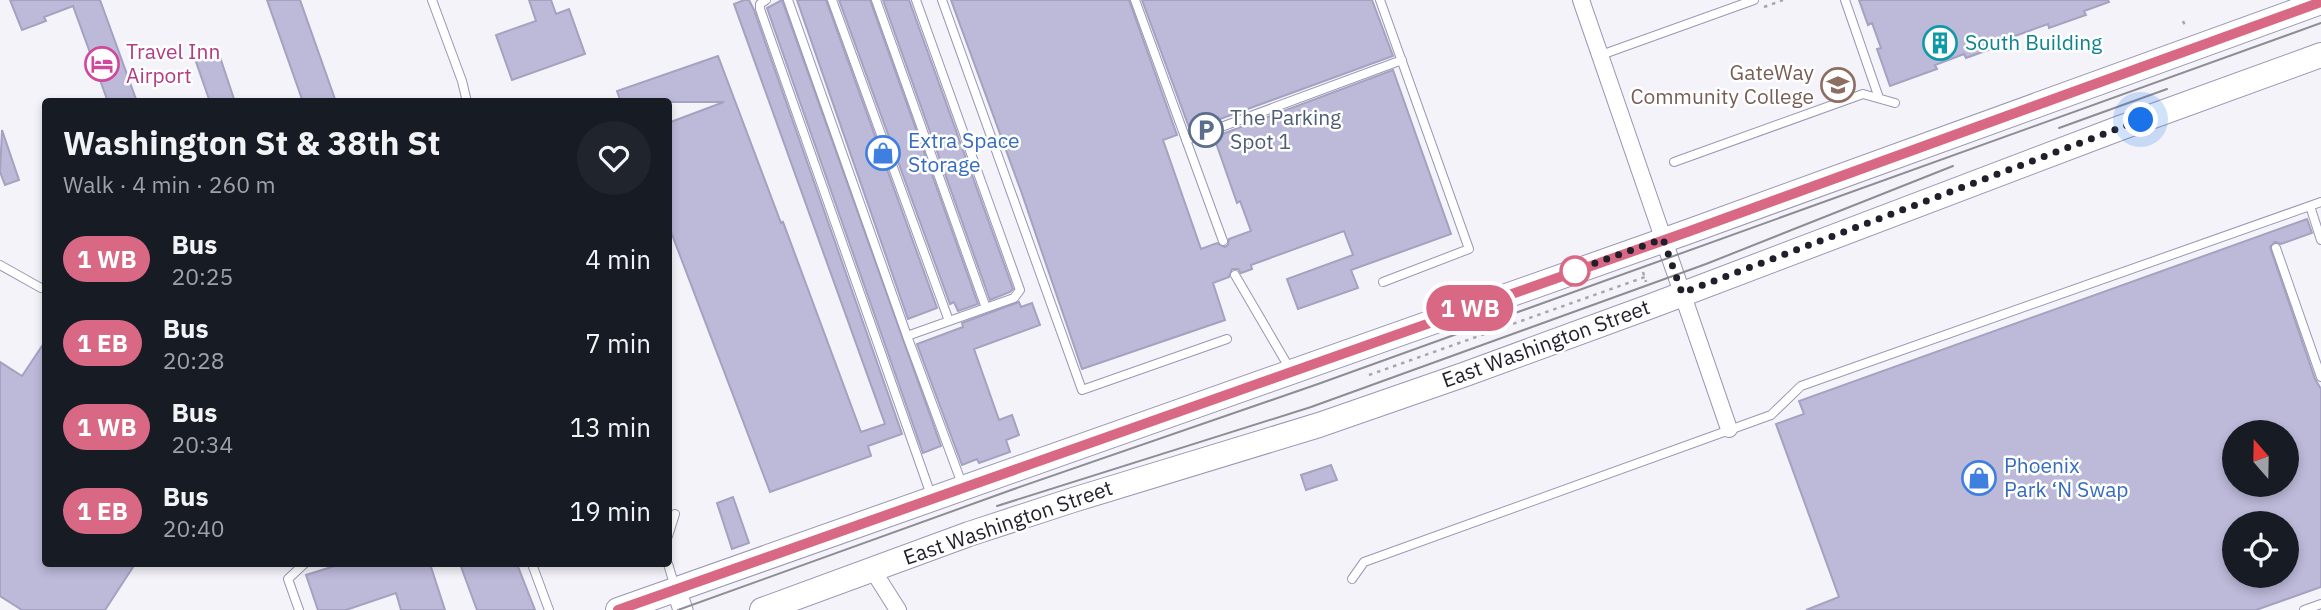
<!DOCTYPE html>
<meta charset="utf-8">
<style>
:root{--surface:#171b24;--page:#20242c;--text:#f1f3f6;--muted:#9ea1a6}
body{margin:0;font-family:"IBM Plex Sans",sans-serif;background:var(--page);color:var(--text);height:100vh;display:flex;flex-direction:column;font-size:26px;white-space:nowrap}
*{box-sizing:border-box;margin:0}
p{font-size:23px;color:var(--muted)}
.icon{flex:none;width:38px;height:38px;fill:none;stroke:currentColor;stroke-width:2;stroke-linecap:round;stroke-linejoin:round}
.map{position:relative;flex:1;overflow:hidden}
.side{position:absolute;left:42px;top:98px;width:630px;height:469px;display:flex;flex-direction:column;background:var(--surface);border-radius:7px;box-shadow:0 4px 10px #0003}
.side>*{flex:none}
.badge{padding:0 14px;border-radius:23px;font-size:24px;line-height:46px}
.needle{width:46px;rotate:340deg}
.controls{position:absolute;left:2222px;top:420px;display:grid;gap:14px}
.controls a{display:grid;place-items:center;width:77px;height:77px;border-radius:50%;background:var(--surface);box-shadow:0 4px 10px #0003;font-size:35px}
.you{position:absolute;width:35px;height:35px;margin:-18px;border:5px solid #fff;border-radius:50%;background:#1a73e8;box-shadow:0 0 0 10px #1a73e833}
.map>.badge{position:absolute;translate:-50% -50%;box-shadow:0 0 0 4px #fff}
.round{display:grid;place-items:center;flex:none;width:74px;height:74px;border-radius:37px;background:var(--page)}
.headline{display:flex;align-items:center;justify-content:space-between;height:119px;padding:0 21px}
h1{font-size:33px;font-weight:800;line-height:52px}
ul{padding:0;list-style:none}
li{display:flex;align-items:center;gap:21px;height:84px;padding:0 21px}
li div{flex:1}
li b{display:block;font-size:26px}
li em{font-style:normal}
li .badge{min-width:77px;font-weight:700;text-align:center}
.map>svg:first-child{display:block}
.building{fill:#bcb9d9;stroke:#a5a1c0;stroke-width:2;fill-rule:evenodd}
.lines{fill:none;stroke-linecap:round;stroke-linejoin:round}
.service-casing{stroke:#9a97b6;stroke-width:10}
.minor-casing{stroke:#9a97b6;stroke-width:18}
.tertiary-casing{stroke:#9a97b6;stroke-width:21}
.primary-casing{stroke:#9a97b6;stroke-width:26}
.path{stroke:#a6a6ae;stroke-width:2.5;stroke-dasharray:3.5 5;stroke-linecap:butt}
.service{stroke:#fff;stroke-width:8}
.minor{stroke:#fff;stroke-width:16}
.tertiary{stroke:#fff;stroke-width:19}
.primary{stroke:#fff;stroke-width:24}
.tram{stroke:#8e8d96;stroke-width:2}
.line-casing{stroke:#fff;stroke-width:16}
.line{stroke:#d96885;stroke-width:10}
.walk{stroke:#211f2b;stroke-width:7;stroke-dasharray:0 12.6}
.stop-dot{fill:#fff;stroke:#d96885;stroke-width:3.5}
.labels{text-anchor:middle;stroke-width:5;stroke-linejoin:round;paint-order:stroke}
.culture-label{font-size:21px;fill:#0d838f;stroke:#fff;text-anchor:start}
.hotel-label{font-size:21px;fill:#b23c85;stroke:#fff;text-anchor:start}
.education-label{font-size:21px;fill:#785e54;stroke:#fff;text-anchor:end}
.service-label{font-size:21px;fill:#4e5e75;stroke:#fff;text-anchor:start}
.shop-label{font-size:21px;fill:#366cbe;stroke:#fff;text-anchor:start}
.street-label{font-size:21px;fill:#211f2b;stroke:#fff}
</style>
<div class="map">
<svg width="2321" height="610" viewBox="0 0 2321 610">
<rect width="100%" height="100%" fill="#f3f3f9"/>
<path class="building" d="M10,0H100L137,102H108L73,6L44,17L46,21L22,30Z
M267,0H300L336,102H303Z
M529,0H551L556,14L569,9L585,54L512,80L496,35L536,21Z
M744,0H749L754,10L902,434L868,446L871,456L770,492L668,224V123L724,102H621L617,91L718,56L781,223L783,222L861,432L885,424L734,4Z
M782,0L941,446L923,453L767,8Z
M797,0H826L937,308L908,319Z
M839,0H870L978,304L958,311L954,302L950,304Z
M883,0H909L1013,289L1010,292L990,300Z
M951,0H1129L1177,135L1163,140L1201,249L1217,243L1225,247L1228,245L1229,239L1251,231L1240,201L1237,203L1214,137L1393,70L1451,234L1351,270L1358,288L1298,309L1287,279L1353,255L1344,231L1251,265L1252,269L1241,273L1238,269H1232L1229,277L1213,283L1225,320L1082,369L1021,191Z
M1142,0H1372L1393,56L1190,130Z
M1859,0H2108L2109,2L2084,11L2086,15L2049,28L2048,24L2001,41L2002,45L1966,58L1964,54L1935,65L1937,69L1890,86L1877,49L1881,48L1872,23L1868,25Z
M217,48L235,102H210L194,56Z
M2,130L19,180L5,185L0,172Z
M2307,219L2312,233L2281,244L2275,242L2270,247L2315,379L2321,389V587L2256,610H1806L1839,597L1776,424L1804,414L1799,401ZM2235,432H2287V485H2235ZM2235,523H2287V576H2235Z
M1019,302L1021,307L1032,303L1040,325L974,349L999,420L1012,415L1019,435L1006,440L1010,452L979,463L977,459L962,465L917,344L963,327L962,323Z
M46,340V564H135L105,610H22L0,596V362L22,376Z
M1331,465L1337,480L1306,490L1301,475Z
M733,497L749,543L732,549L717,503Z
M341,564H430L445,610H401L396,593L346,610H318L306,575Z
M460,564H517L535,610H477Z"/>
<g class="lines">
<g class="service-casing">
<path id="service" d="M432,0L462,81L467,102
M766,0L760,4V9L931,495
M788,0L907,336L1014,298L1020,290L916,0
M832,0L949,321
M876,0L986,308
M942,0L1082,390L1227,339
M1135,0L1223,241
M1380,0L1469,249L1383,282
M1845,0L1879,98
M1601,55L1754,0
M1186,140L1402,60
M1674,162L1863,94L1895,103
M2310,206L2321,240
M2276,248L2321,377
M0,265L41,288
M1235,275L1290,369
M907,336L962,484
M668,536L675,514
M532,564L549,610
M668,564L675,587
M1352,579L1364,562L1771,415L1801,386L2321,202
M299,610L288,579L304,564
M2304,610L2321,604"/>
</g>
<g class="minor-casing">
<path id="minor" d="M1581,0L1729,429
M872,569L898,610"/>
</g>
<g class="tertiary-casing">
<path id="tertiary" d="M676,589L683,610"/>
</g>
<g class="primary-casing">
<path id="primary" d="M618,610L1690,231L2321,2
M762,610L969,534L1073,500L1319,425L1463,375L1654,305L2120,128L2321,55"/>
</g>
<path class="path" d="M1764,7L1783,0
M2183,21L2186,28
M1643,272L1646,282
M1369,375L1645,277"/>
<use href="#service" class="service"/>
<use href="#minor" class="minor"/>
<use href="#tertiary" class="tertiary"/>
<use href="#primary" class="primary"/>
<path class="tram" d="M2059,128L2167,89
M997,506L1311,407L1706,264L1953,166
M678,610L1014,489L1318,384L2321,23"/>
</g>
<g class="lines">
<g class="line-casing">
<path id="line" d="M618,610L1690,231L2321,2"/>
</g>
<use href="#line" class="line"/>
<path class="walk" d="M1575,271H1573L1663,239L1682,293L2141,120"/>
</g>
<defs>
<g id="building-ring" transform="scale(1.75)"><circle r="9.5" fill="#fff" stroke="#0f9aa8" stroke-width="1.5"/><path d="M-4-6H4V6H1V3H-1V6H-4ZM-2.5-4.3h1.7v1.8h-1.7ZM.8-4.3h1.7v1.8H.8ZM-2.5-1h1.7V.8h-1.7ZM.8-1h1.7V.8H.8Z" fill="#0f9aa8"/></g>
<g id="hotel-ring" transform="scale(1.75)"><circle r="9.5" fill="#fff" stroke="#d1479c" stroke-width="1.5"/><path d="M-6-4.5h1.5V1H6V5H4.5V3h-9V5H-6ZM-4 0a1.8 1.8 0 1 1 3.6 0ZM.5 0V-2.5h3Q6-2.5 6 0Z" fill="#d1479c"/></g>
<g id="university-ring" transform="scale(1.75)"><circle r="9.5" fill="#fff" stroke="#8d6e63" stroke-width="1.5"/><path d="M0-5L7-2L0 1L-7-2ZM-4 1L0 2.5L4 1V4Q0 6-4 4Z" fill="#8d6e63"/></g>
<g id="parking-ring" transform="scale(1.75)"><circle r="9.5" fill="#fff" stroke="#5c6f8a" stroke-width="1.5"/><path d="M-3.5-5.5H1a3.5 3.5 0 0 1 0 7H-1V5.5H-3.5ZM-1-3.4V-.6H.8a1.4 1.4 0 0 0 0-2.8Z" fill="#5c6f8a"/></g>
<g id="shop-ring" transform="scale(1.75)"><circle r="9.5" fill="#fff" stroke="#3f7fe0" stroke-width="1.5"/><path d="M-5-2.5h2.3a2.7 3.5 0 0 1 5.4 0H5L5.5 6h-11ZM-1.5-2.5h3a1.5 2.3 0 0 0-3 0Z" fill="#3f7fe0"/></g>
</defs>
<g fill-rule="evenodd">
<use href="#building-ring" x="1940" y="43"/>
<use href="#hotel-ring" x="102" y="64"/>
<use href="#university-ring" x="1838" y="85"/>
<use href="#parking-ring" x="1206" y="130"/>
<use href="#shop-ring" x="883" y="153"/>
<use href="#shop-ring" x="1979" y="478"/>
</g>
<circle class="stop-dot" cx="1575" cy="271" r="14"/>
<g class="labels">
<g class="culture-label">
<text x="1965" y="50">South Building</text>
</g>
<g class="hotel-label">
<text x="126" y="59">Travel Inn<tspan x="126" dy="24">Airport</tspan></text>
</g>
<g class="education-label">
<text x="1814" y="80">GateWay<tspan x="1814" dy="24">Community College</tspan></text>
</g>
<g class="service-label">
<text x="1230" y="125">The Parking<tspan x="1230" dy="24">Spot 1</tspan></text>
</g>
<g class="shop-label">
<text x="908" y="148">Extra Space<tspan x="908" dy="24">Storage</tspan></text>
<text x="2004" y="473">Phoenix<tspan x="2004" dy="24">Park ‘N Swap</tspan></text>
</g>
<g class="street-label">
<text transform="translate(1546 344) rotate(-20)" y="7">East Washington Street</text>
<text transform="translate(1008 523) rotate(-19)" y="7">East Washington Street</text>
</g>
</g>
</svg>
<div class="controls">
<a><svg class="needle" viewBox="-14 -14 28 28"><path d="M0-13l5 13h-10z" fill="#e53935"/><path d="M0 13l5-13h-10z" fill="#9ea1a6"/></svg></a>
<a><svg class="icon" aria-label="locate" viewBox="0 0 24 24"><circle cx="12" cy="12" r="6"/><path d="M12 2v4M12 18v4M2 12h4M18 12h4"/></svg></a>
</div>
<div class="you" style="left:2141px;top:120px"></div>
<b class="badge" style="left:1470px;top:308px;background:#d96885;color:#fff">1 WB</b>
<section class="side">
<div class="headline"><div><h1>Washington St &amp; 38th St</h1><p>Walk · 4 min · 260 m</p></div><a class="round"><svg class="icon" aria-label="heart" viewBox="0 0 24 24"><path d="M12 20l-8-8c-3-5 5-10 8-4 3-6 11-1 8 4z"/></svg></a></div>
<ul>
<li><span class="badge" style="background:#d96885;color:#fff">1 WB</span><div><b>Bus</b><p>20:25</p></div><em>4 min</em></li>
<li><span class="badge" style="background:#d96885;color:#fff">1 EB</span><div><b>Bus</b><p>20:28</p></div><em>7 min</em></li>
<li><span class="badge" style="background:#d96885;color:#fff">1 WB</span><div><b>Bus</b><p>20:34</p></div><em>13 min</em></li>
<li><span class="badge" style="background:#d96885;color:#fff">1 EB</span><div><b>Bus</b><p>20:40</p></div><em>19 min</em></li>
</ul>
</section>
</div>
